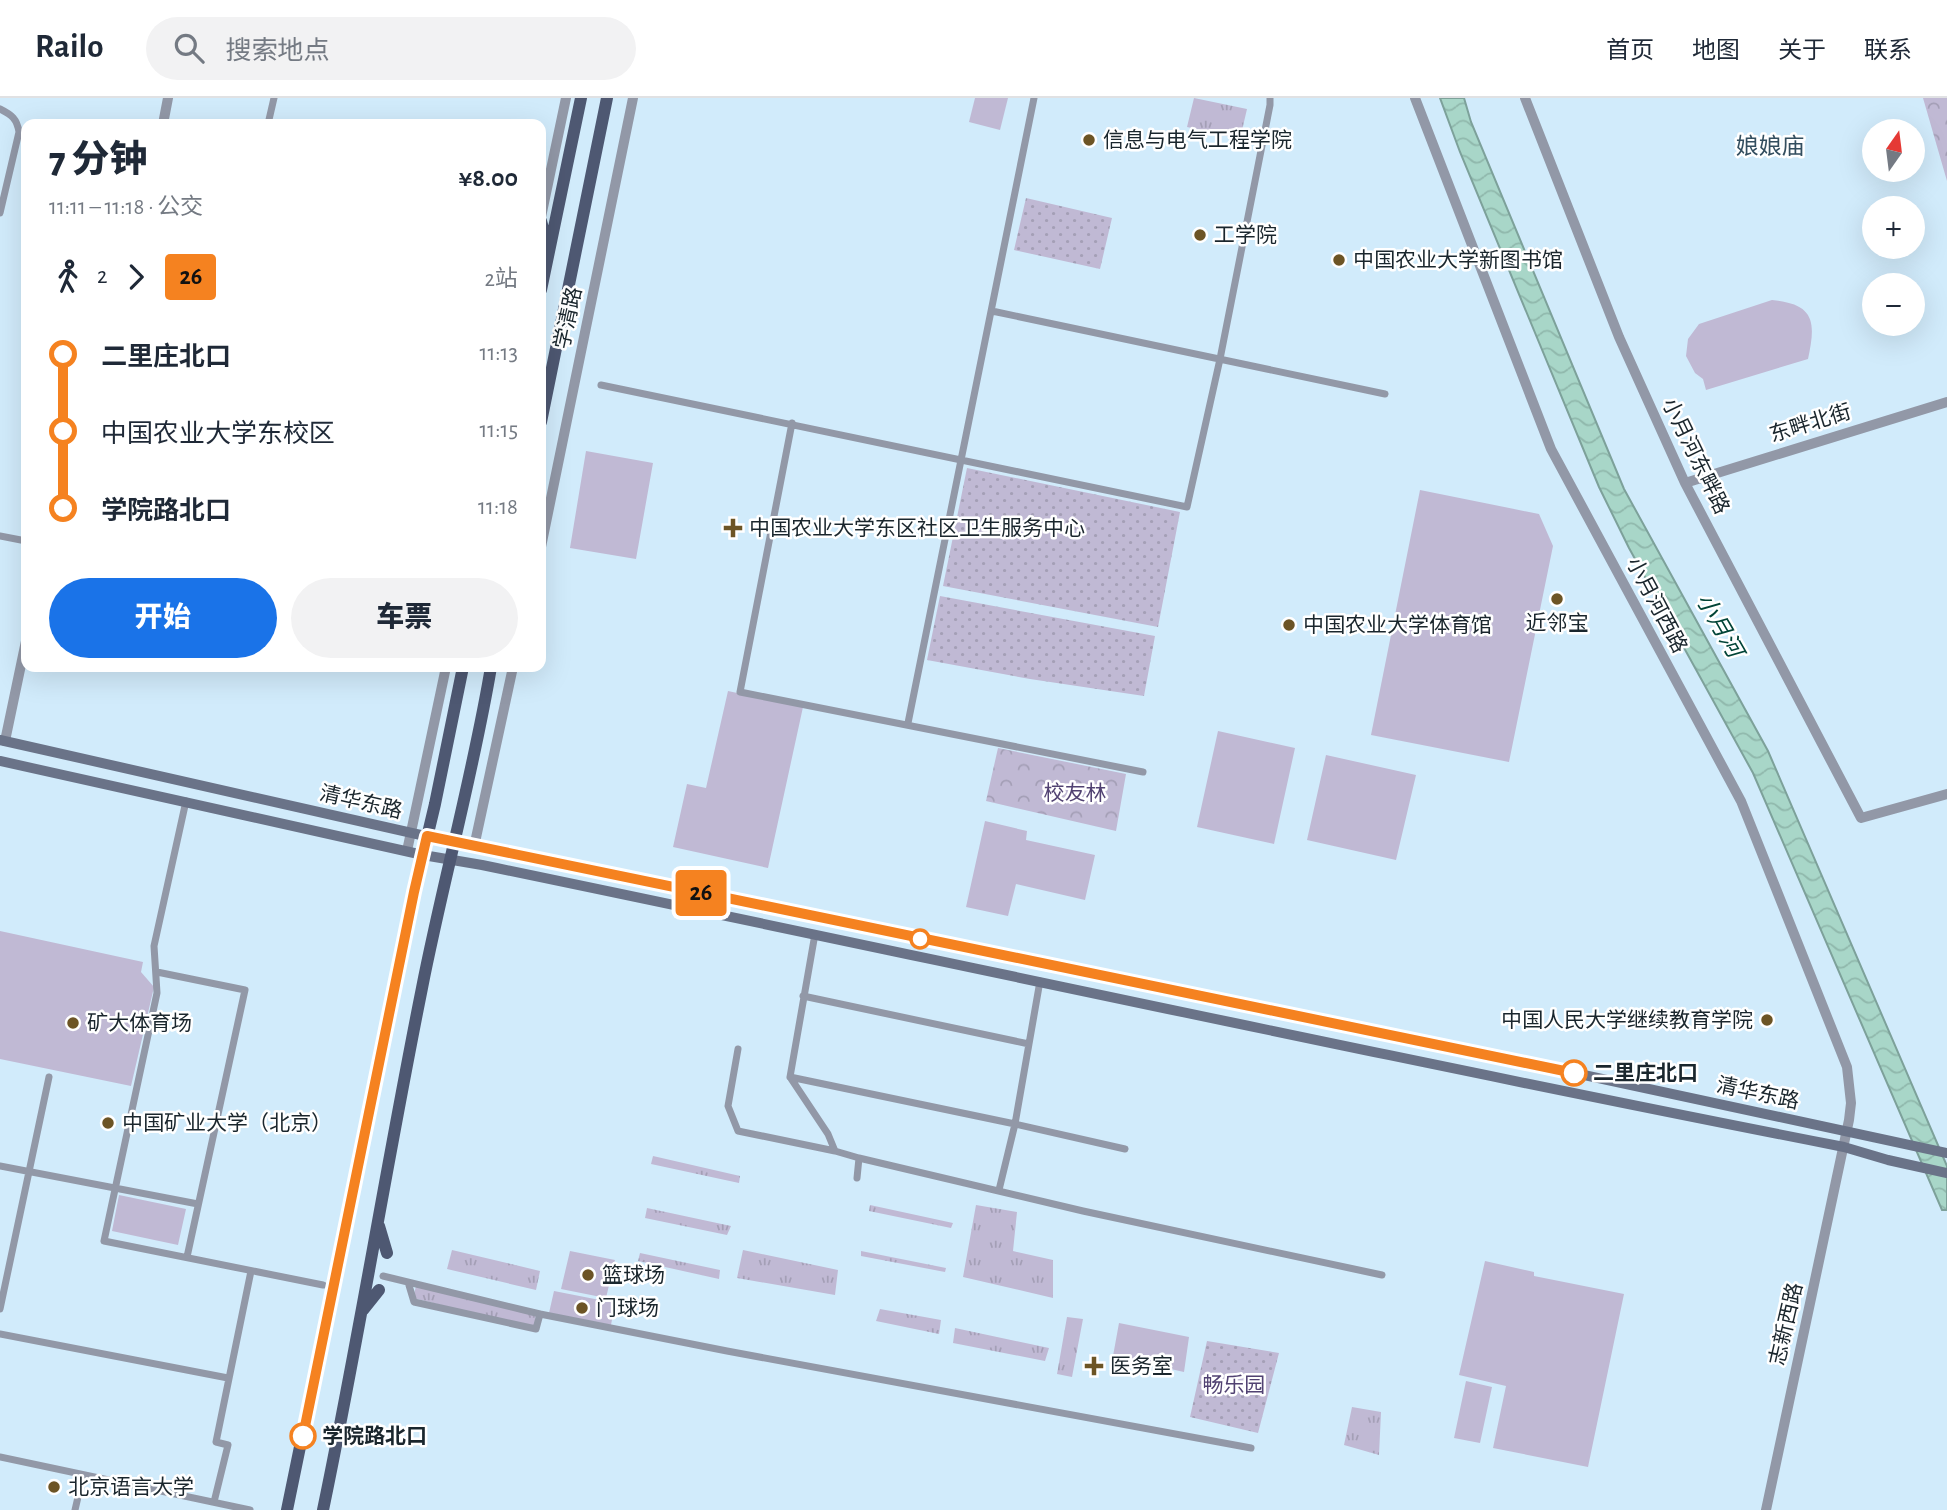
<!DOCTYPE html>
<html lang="zh">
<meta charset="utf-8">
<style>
:root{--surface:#fff;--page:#f2f2f3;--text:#1f2937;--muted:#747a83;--line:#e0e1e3;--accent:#1a73e8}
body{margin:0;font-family:"Alegreya Sans","Noto Sans SC",sans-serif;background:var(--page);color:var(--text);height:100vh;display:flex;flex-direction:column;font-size:26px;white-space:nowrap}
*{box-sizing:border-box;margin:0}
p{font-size:23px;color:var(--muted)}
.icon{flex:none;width:38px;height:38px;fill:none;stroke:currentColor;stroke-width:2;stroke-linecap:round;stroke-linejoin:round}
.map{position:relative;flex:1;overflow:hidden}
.sheet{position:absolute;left:21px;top:21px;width:525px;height:553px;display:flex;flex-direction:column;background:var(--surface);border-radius:14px;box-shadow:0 7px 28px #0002}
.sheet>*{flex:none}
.badge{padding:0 14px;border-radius:5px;font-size:24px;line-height:46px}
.needle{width:46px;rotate:14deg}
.fabs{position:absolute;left:1862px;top:21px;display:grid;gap:14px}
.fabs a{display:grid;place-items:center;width:63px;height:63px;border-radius:50%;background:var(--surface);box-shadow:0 7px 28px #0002;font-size:35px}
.map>.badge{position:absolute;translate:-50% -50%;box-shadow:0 0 0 4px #fff}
.legs{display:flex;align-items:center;gap:10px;height:77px;padding:0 28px;font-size:23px}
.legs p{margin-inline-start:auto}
.head{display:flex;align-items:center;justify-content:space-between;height:119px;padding:0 28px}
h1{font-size:38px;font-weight:800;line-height:52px}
.primary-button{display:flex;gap:14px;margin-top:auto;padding:14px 28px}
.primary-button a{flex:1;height:80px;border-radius:42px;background:var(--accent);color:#fff;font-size:28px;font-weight:800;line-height:80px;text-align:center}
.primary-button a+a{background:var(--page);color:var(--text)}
ul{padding:0 28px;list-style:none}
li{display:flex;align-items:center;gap:24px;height:77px;font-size:26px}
li i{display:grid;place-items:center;width:10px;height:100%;margin:0 9px;background:currentColor}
li i::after{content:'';width:18px;height:18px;margin:-9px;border:5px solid;border-radius:50%;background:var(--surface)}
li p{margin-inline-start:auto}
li:first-child i{background:linear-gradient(#0000 50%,currentColor 0)}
li:last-child i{background:linear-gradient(currentColor 50%,#0000 0)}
header{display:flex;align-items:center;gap:42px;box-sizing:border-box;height:98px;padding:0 35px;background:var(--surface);border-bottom:2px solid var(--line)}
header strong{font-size:33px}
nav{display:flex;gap:38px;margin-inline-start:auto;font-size:24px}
.search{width:490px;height:63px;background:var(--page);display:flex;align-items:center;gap:18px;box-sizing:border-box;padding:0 24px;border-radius:38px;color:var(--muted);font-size:26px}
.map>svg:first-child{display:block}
.grass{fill:url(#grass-tufts)}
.forest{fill:url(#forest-crowns)}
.park{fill:url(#park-dots)}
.garden{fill:#c0b9d4}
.water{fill:url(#water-waves);stroke:#7da19a;stroke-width:2}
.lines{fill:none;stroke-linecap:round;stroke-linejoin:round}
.minor{stroke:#9298a7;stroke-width:7}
.tertiary{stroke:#9298a7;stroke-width:10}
.secondary{stroke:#6a7388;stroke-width:10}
.primary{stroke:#4e5872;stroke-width:12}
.line-1-casing{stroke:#fff;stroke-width:16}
.line-1{stroke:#f58220;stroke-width:10}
.poi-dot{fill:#6c5425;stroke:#fff;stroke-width:2.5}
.stop-1-dot{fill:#fff;stroke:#f58220;stroke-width:3.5}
.labels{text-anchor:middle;stroke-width:5;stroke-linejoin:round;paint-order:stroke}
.poi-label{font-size:21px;fill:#1a262d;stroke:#fff;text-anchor:start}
.street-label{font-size:21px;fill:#1a262d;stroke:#fff}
.park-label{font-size:21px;fill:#514272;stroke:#fff}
.stop-label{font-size:21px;font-weight:bold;fill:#1a262d;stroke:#fff;text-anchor:start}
.neighbourhood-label{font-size:23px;fill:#334e5f;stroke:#fff}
.water-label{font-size:23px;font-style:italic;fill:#014437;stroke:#fff}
</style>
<header>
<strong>Railo</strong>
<div class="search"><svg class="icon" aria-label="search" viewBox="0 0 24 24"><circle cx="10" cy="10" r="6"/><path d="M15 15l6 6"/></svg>搜索地点</div>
<nav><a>首页</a><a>地图</a><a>关于</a><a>联系</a></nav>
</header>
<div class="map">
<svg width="1947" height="1412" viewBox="0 0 1947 1412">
<defs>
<pattern id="grass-tufts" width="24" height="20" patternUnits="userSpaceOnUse" patternTransform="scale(1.75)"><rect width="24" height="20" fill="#c0b9d4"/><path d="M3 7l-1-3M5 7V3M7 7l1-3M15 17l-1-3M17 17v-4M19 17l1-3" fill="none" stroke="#a49fb6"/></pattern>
<pattern id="forest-crowns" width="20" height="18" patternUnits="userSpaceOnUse" patternTransform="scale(1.75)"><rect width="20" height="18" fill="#c0b9d4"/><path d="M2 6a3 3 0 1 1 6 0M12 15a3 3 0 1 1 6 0" fill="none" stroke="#a49fb6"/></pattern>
<pattern id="park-dots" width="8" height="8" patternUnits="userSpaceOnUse" patternTransform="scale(1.75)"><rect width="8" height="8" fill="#c0b9d4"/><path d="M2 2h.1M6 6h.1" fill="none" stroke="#a49fb6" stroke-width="1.8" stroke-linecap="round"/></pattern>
<pattern id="water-waves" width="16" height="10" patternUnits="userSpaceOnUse" patternTransform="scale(1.75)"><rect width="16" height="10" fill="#a8d6c8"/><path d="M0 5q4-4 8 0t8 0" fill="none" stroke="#90b8ac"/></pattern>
</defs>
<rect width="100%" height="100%" fill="#d1ebfb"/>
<path class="grass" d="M1194,0L1247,11L1240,41L1187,29Z
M653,1058L740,1078L739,1085L651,1066Z
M870,1107L953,1125L951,1130L869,1113Z
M976,1107L1017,1114L1013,1153L1053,1162V1200L963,1179Z
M647,1110L731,1128L727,1137L645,1120Z
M452,1152L540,1173L536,1192L447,1171Z
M743,1152L838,1172L835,1197L737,1180Z
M861,1153L946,1170L945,1174L861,1158Z
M640,1155L720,1172L719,1181L638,1163Z
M416,1188L536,1217L534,1230L413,1200Z
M880,1211L941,1222L939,1236L876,1223Z
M1067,1219L1083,1221L1072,1279L1057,1276Z
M955,1230L1049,1250L1045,1263L953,1245Z
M1352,1309L1381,1314L1379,1357L1344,1347Z"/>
<path class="forest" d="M1923,0H1947V83Z
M998,650L1126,676L1116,733L986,703Z"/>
<path class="park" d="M1026,100L1112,120L1100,171L1014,152Z
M967,370L1180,414L1158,529L943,488Z
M940,498L1155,538L1144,598L1030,581L927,562Z
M1207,1243L1279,1255L1258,1335L1190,1319Z"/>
<path class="garden" d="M975,0H1008L1000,32L969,24Z
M1772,202C1815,206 1816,224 1808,261L1706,292L1703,281L1695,275L1686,258L1688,241L1699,226Z
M586,353L653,365L636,461L570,450Z
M1420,392L1539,416L1553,448L1509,664L1371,637Z
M728,593L803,609L768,770L673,749L687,686L706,690Z
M1218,633L1295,650L1274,746L1197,729Z
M1326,657L1416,677L1396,762L1307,742Z
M985,723L1027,733L1026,742L1095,757L1085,802L1016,786L1008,818L966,809Z
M0,833L143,864L141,874L154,889L131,988L0,961Z
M119,1097L186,1111L178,1147L112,1133Z
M570,1153L615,1162L606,1200L561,1191Z
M1485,1163L1534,1174V1178L1624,1196L1588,1369L1493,1350L1506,1288L1459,1277Z
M554,1193L615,1205L611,1227L549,1215Z
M1119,1225L1189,1239L1184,1274L1113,1258Z
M1466,1283L1492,1289L1480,1345L1454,1340Z"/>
<path class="water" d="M1440,0H1464L1471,24L1624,391L1768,653L1947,1068V1112H1942L1753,675L1629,450L1599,389L1460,54Z"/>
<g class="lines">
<path class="minor" d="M0,11C12,17 17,21 19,34L0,115
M268,26L274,0
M992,213L1385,296
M601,287L1187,409L1220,261L1270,7V0
M792,325L740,594L1143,674
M0,438L26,443
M908,625L1034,0
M186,703L154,848L157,895L104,1143L323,1187
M815,836L790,979L828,1036L835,1053L859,1060L857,1080
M157,874L245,892L187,1159
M803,898L1029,946
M738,951L728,1008L738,1033L835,1053
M790,979L1015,1026L1040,883
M859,1060L1083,1113L1382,1177
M0,1068L198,1106
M999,1092L1015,1026L1125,1051
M383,1178L540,1216L727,1253L1251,1350
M408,1184L414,1204L536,1231L540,1216
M0,1211L49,979
M0,1236L228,1280
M0,1359L250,1412
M214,1404L228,1347L216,1344L251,1173
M75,1412L78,1399"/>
<path class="tertiary" d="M1415,0L1551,351L1741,703L1847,969L1851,1005L1849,1022L1766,1412
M1525,0L1619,239L1685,385L1861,720L1947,696
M163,26L168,0
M541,119L566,0
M1685,385L1947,304
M541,449L633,0
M5,643L26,543
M474,749L513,569
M407,753L446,569"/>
<path class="secondary" d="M0,642L474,749L1486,956L1947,1055
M0,663L423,757L482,767C936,861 1389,960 1844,1049L1888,1062L1947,1075"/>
<path class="primary" d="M541,123L548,149
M541,192L581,0
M541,324L607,0
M379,1128L387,1155
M363,1212L379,1192
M287,1412L414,794L435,706L463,569
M323,1412C359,1239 387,1064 422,890C443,783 473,677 491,569"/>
</g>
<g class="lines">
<g class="line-1-casing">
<path id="line-1" d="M303,1338L414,794L427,738L1574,975"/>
</g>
<use href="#line-1" class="line-1"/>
</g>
<g class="poi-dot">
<circle cx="1089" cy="42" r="7"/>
<circle cx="1200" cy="137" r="7"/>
<circle cx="1339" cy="162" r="7"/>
<path d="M729.5 419.5h7v7h7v7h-7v7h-7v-7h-7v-7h7z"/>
<circle cx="1557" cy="501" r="7"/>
<circle cx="1289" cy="527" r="7"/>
<circle cx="1767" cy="922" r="7"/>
<circle cx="73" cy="925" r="7"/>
<circle cx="108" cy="1025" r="7"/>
<circle cx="588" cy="1177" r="7"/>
<circle cx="582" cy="1210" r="7"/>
<path d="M1090.5 1257.5h7v7h7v7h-7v7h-7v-7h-7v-7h7z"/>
<circle cx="54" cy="1389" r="7"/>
</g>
<g class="stop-1-dot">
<circle cx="920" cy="841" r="9"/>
<circle cx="1574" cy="975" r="12"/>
<circle cx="303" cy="1338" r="12"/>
</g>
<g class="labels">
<g class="poi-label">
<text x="1103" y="49">信息与电气工程学院</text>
<text x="1214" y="144">工学院</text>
<text x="1353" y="169">中国农业大学新图书馆</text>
<text x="749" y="437">中国农业大学东区社区卫生服务中心</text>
<text x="1557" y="532" text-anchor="middle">近邻宝</text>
<text x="1303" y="534">中国农业大学体育馆</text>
<text x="1753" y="929" text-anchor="end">中国人民大学继续教育学院</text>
<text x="87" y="932">矿大体育场</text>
<text x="122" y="1032">中国矿业大学（北京）</text>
<text x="602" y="1184">篮球场</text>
<text x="596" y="1217">门球场</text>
<text x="1110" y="1275">医务室</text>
<text x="68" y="1396">北京语言大学</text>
</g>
<g class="street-label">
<text transform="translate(568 220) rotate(-78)" y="7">学清路</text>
<text transform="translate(1810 325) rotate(-17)" y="7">东畔北街</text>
<text transform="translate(1696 358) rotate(64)" y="7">小月河东畔路</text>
<text transform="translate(1657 507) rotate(62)" y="7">小月河西路</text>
<text transform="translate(361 704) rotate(13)" y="7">清华东路</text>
<text transform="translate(1758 995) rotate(12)" y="7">清华东路</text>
<text transform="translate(1786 1226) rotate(-77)" y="7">志新西路</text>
</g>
<g class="park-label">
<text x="1075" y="702">校友林</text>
<text x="1234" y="1294">畅乐园</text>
</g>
<g class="stop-label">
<text x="1593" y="982">二里庄北口</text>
<text x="322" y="1345">学院路北口</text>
</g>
<g class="neighbourhood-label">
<text x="1770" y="56">娘娘庙</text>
</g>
<g class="water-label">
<text transform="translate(1720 527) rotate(60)" y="8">小月河</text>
</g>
</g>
</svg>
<div class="fabs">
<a><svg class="needle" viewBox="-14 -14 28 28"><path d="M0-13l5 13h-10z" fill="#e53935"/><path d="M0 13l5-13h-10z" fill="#747a83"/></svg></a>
<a>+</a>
<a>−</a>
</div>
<b class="badge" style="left:701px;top:795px;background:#f58220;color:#111">26</b>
<section class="sheet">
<div class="head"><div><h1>7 分钟</h1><p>11:11 – 11:18 · 公交</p></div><b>¥8.00</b></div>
<div class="legs"><svg class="icon" aria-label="walk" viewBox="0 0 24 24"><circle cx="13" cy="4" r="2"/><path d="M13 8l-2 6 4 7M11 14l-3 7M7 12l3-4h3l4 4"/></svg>2<svg class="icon" aria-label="forward" viewBox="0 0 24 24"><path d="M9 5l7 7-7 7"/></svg><b class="badge" style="background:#f58220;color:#111">26</b><p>2站</p></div>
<ul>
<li><i style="color:#f58220"></i><b>二里庄北口</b><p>11:13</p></li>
<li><i style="color:#f58220"></i><span>中国农业大学东校区</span><p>11:15</p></li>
<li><i style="color:#f58220"></i><b>学院路北口</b><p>11:18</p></li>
</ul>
<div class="primary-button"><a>开始</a><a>车票</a></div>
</section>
</div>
